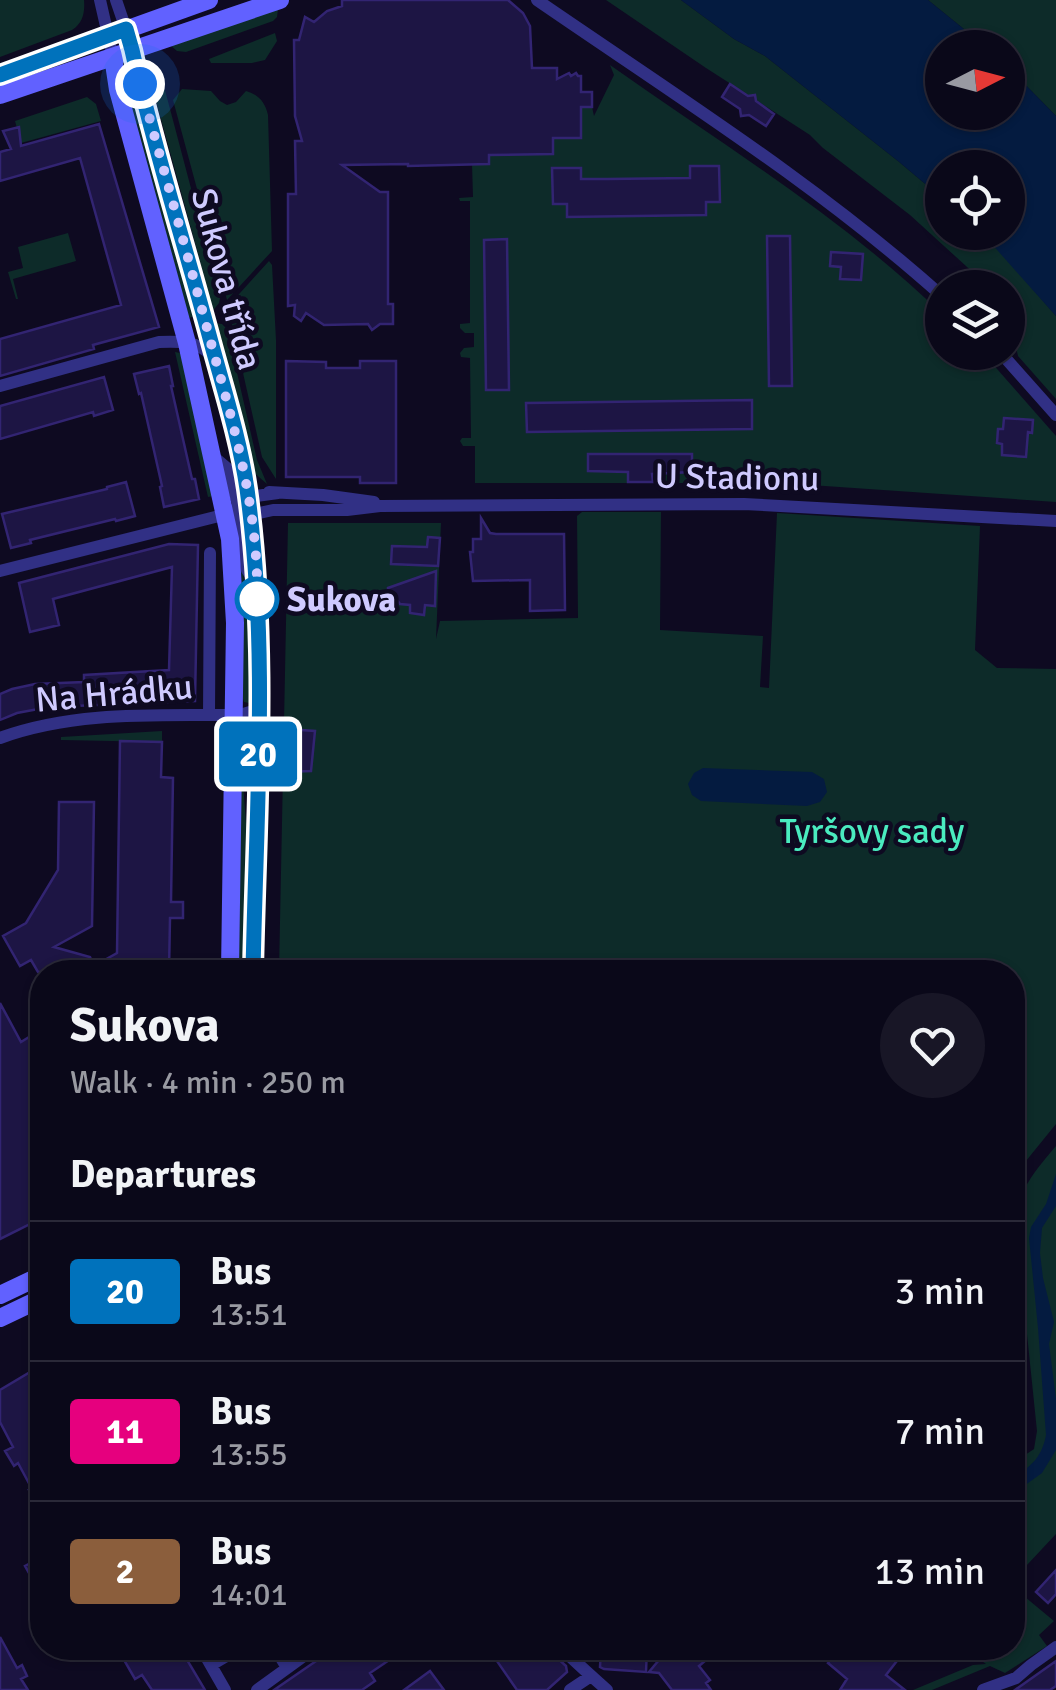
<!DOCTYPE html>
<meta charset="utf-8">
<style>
:root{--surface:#0a0819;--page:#181626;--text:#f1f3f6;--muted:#999aa2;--line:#2a2938}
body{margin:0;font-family:Signika,sans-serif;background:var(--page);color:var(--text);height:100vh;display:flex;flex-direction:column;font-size:38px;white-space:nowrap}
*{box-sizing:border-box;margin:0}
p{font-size:32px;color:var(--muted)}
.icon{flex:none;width:55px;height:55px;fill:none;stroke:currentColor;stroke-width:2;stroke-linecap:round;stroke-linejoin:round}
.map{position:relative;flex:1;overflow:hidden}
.details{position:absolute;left:30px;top:960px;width:995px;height:700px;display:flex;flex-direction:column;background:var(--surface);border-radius:40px;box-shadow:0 2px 8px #0004,0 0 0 2px var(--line)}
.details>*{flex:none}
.badge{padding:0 20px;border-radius:8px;font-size:35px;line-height:65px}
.needle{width:65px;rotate:84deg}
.fabs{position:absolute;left:925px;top:30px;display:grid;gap:20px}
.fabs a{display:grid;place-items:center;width:100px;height:100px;border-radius:50%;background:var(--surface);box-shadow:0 2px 8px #0004,0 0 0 2px var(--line);font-size:50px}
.you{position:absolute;width:50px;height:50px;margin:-25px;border:8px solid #fff;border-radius:50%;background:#1a73e8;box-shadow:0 0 0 15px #1a73e833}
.map>.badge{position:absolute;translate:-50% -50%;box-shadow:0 0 0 5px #fff}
h2{padding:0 40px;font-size:38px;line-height:90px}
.round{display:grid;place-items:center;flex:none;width:105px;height:105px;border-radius:52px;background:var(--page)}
.summary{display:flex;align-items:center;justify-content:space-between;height:170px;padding:0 40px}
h1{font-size:48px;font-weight:700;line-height:75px}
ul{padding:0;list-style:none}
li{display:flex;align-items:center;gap:30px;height:140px;padding:0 40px;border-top:2px solid var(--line)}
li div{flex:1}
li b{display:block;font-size:38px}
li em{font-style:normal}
li .badge{min-width:110px;font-weight:700;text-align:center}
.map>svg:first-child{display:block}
.green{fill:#0d2b29}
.water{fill:#041b40}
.building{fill:#1d1544;stroke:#322472;stroke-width:2.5}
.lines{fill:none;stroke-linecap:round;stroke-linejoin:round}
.street{stroke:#313085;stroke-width:12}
.secondary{stroke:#6161ff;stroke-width:18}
.line-casing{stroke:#fff;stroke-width:22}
.line{stroke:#0072bc;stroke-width:15}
.walk{stroke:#cfcaff;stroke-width:10;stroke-dasharray:0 18}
.stop-dot{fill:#fff;stroke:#0072bc;stroke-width:5}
.labels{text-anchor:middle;stroke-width:9;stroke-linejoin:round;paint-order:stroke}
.street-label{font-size:35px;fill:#cfcaff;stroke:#0e0a21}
.stop-label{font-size:35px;font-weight:bold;fill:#cfcaff;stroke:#0e0a21;text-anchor:start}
.park-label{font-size:35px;fill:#4aebbf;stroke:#0e0a21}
</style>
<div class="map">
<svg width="1056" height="1690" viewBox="0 0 1056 1690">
<rect width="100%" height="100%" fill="#0e0a21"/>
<path class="green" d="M0,0H84C85,12 83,23 72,30L0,57Z
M606,0H681L734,39L765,56L898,161L942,198V232L982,233L987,236L1056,316V399L1018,356L1008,311V288L989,287L910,215L823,148L810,135L706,68Z
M928,0H1056V116L1008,67V48L986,47Z
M278,9L277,17L273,21L186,52L177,51L170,45Z
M275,33L277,41L265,60L252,63H211L209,59Z
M610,65C723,145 842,217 942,314V352L983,353L1056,436V502L781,483H475V446H463L460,441L462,438H471L470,358L461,357L460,353L464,348L474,347V333H465L460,328V324L470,323V201H460L459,198L473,197L472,164L489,155L553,154V138L581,137V107H592L594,116L614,75Z
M182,89L211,91L220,101L227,105L236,102L246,91C259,95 265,102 268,115L272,251L227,300L173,100Z
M153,90H165L220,298L219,303L211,313L200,261Z
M132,91L179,265L196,316L188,318L127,93Z
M87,97L96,104L101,121L21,143L15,121Z
M68,233L76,261L13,279L18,299H16L8,272L23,268L18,247Z
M269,261L272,265L276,340V479L262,457L229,311L231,303Z
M214,323L222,324L227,329L257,460L267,484L252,471Z
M175,352L180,353L183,357L214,496L208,497Z
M582,512H661L660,630L763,636L760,687L769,688L777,513L980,526L975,650L997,668L1056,669V1124L1013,1177L1012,972H279L288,523H441L436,639L440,621L578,618L577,516Z
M240,544L251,646L249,703L244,702L243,699V613Z
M162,731V742L61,740V737Z
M241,748L244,749L243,783L248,850L245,972H237Z
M1056,1146V1534L1013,1580V1463L1034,1449L1037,1431L1015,1218C1022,1185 1035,1171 1056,1146Z
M1013,1587L1054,1621L1039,1635L1047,1646L1005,1673L990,1666L932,1690H913L973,1665L986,1664L964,1648H1012Z"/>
<path class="water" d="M681,0H928L986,47L942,48V112H1008V67L1056,116V316L982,233L1008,232V168H942V198L898,161L765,56L734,39Z
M703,768L812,772L824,779L827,792L820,802L807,806L701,801L692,795L688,784L694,773Z
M1056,1174V1206L1042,1228L1040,1253L1043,1278L1054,1322L1049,1344L1056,1399V1450L1042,1473L1013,1494V1477C1031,1467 1042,1457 1046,1435L1038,1328L1029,1238L1031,1227L1046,1204Z"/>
<path class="building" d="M342,0H508L523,13L530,26L532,68H557V79L569,73L571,76L576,73L578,76H581V92H592V107H581V138H553V154L489,155V164L408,166V164L342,165L380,192H388V304H393V324H380L372,330L368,324L324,325L306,313L301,321L294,316L295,305L288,306V194H296L295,141H302L295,116L294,40H299L305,17L314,22L327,11L342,6Z
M730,84L748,96L755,95L756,101L774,114L766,126L749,115L741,116L740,109L722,97Z
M99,124L159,327L93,345L94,349L0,376V339L121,305L80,158L0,181V152L11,149L3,131L19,127L21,146Z
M690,166H719L720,202H706V215L567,217V204H553L552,168H581V179H607L690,178Z
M767,236H790L792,386H769Z
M507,239L509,390H486L484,240Z
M831,252L863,254L861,280L840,279L841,267L830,266Z
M286,361L326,362V368H360V361H396V483H360V477H286Z
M169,366L173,386H171L192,479H195L199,499L164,507L160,487L162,486L141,393L139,394L134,374Z
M104,377L113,410L94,416L93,412L0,439V406Z
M752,400V429L527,432L526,403Z
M1004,418L1033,420L1032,433L1028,432L1026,457L1002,455V444L997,443L998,429H1003Z
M588,454H692V472L652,474L653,482H628V472L588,471Z
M126,482L135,516L116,521L115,519L30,540L31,543L11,548L2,514L107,489V487Z
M481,518L490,533L496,534H564L565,610L530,611V580L473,581L470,552H473V539H481Z
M428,537L440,538L438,566L391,564L392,546L427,547Z
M169,544L198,545L195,701L49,707L17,713L0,720V694L12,689L35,684L84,682V675L169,670L172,567L53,599L59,625L30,632L19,583Z
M436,571L435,606L425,605L424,615L410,613V605L400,604L397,600L388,596V588Z
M286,729L315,731L311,771L284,772Z
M120,741L162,742L161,777L173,778L171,902H183V918H170L169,972H38L31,960L20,966L3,936L26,923L58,870L59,802H94L92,926L54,947L90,957L94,966L117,953Z
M0,1003L21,1042L42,1029V1218L0,1239Z
M42,1365V1413L37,1417L42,1426V1532L30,1507L37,1504L29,1490L32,1489L18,1463L14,1466L5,1451L13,1447L0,1422V1390Z
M42,1557V1596L25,1566Z
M1056,1570V1594L1048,1603L1036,1592Z
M0,1637L17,1668L22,1665L27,1676L21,1679L28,1690H0Z
M134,1648H180L205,1690H152L142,1675L135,1679L124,1660L137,1652Z
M335,1648H407L370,1673L375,1681L362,1690H274Z
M488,1648H551L554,1655L566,1666L567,1672L547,1690H517Z
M601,1648H647L646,1672L604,1669L600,1667Z
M669,1648H690L697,1653L705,1661L699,1666L710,1680L706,1683L711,1690H672L659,1673L649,1672Z
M840,1648H907L886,1675L905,1690H840L847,1679L828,1663Z
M1056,1661V1686L1050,1690H1015Z
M430,1671L444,1690H404Z"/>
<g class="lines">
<path class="street" d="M100,0L113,57
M116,0L133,50
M537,0C675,95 817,184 942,296
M1000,352L1056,415
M0,386L159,342C178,341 199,341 212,356
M214,457L227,468L239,507
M269,492L323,495L374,502
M239,507L250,515L273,510H347L380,506L744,504L1056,521
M227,514L234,515L240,526L247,570L251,576
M0,571L227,514L256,496L278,493
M209,715L210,553
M237,715L243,717L247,728L246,773L257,785
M0,738C77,710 160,716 240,715L253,711L258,705
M201,1648L225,1690
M275,1648L287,1668
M561,1648C577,1663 591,1676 607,1690
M211,1665L240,1648
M257,1690L315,1648
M570,1690L588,1678
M983,1690L1016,1678L1031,1665L1056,1647"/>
<path class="secondary" d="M133,50C158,166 196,278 224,393C232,425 242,457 247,489C270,648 256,812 253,972
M113,57L118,90L187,343L230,539L235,623L230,972
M0,75L209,0
M0,95L280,0
M0,1295L42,1275
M0,1318L42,1298"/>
</g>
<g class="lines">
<g class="line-casing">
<path id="line" d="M0,75L126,29L132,50C154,149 185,245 211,342C224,390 240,440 247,489C269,649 256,812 253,972"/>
</g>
<use href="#line" class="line"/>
<path class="walk" d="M140,84C164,170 188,257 211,343C234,426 259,512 257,599"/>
</g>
<circle class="stop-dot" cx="257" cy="599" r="20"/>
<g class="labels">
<g class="street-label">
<text transform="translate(227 279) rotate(75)" y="12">Sukova třída</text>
<text transform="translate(737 477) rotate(1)" y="12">U Stadionu</text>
<text transform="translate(114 693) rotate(-5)" y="12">Na Hrádku</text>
</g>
<g class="stop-label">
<text x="287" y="611">Sukova</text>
</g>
<g class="park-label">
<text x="872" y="843">Tyršovy sady</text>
</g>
</g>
</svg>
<div class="fabs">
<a><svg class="needle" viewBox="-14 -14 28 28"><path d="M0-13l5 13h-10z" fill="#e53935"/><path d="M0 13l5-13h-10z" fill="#999aa2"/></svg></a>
<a><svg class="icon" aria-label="locate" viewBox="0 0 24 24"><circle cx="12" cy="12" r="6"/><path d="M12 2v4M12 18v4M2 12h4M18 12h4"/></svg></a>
<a><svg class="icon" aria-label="layers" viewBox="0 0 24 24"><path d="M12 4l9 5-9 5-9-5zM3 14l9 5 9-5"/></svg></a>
</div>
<div class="you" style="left:140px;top:84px"></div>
<b class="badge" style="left:258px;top:754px;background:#0072bc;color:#fff">20</b>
<section class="details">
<div class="summary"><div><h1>Sukova</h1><p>Walk · 4 min · 250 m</p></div><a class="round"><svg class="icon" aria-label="heart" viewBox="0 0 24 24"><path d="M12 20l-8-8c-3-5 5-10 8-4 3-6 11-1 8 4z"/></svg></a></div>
<h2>Departures</h2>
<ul>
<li><span class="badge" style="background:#0072bc;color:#fff">20</span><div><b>Bus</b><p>13:51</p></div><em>3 min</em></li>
<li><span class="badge" style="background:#e6007e;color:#fff">11</span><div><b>Bus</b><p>13:55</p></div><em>7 min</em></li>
<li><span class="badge" style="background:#8b5e3c;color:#fff">2</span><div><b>Bus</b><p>14:01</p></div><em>13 min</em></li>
</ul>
</section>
</div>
